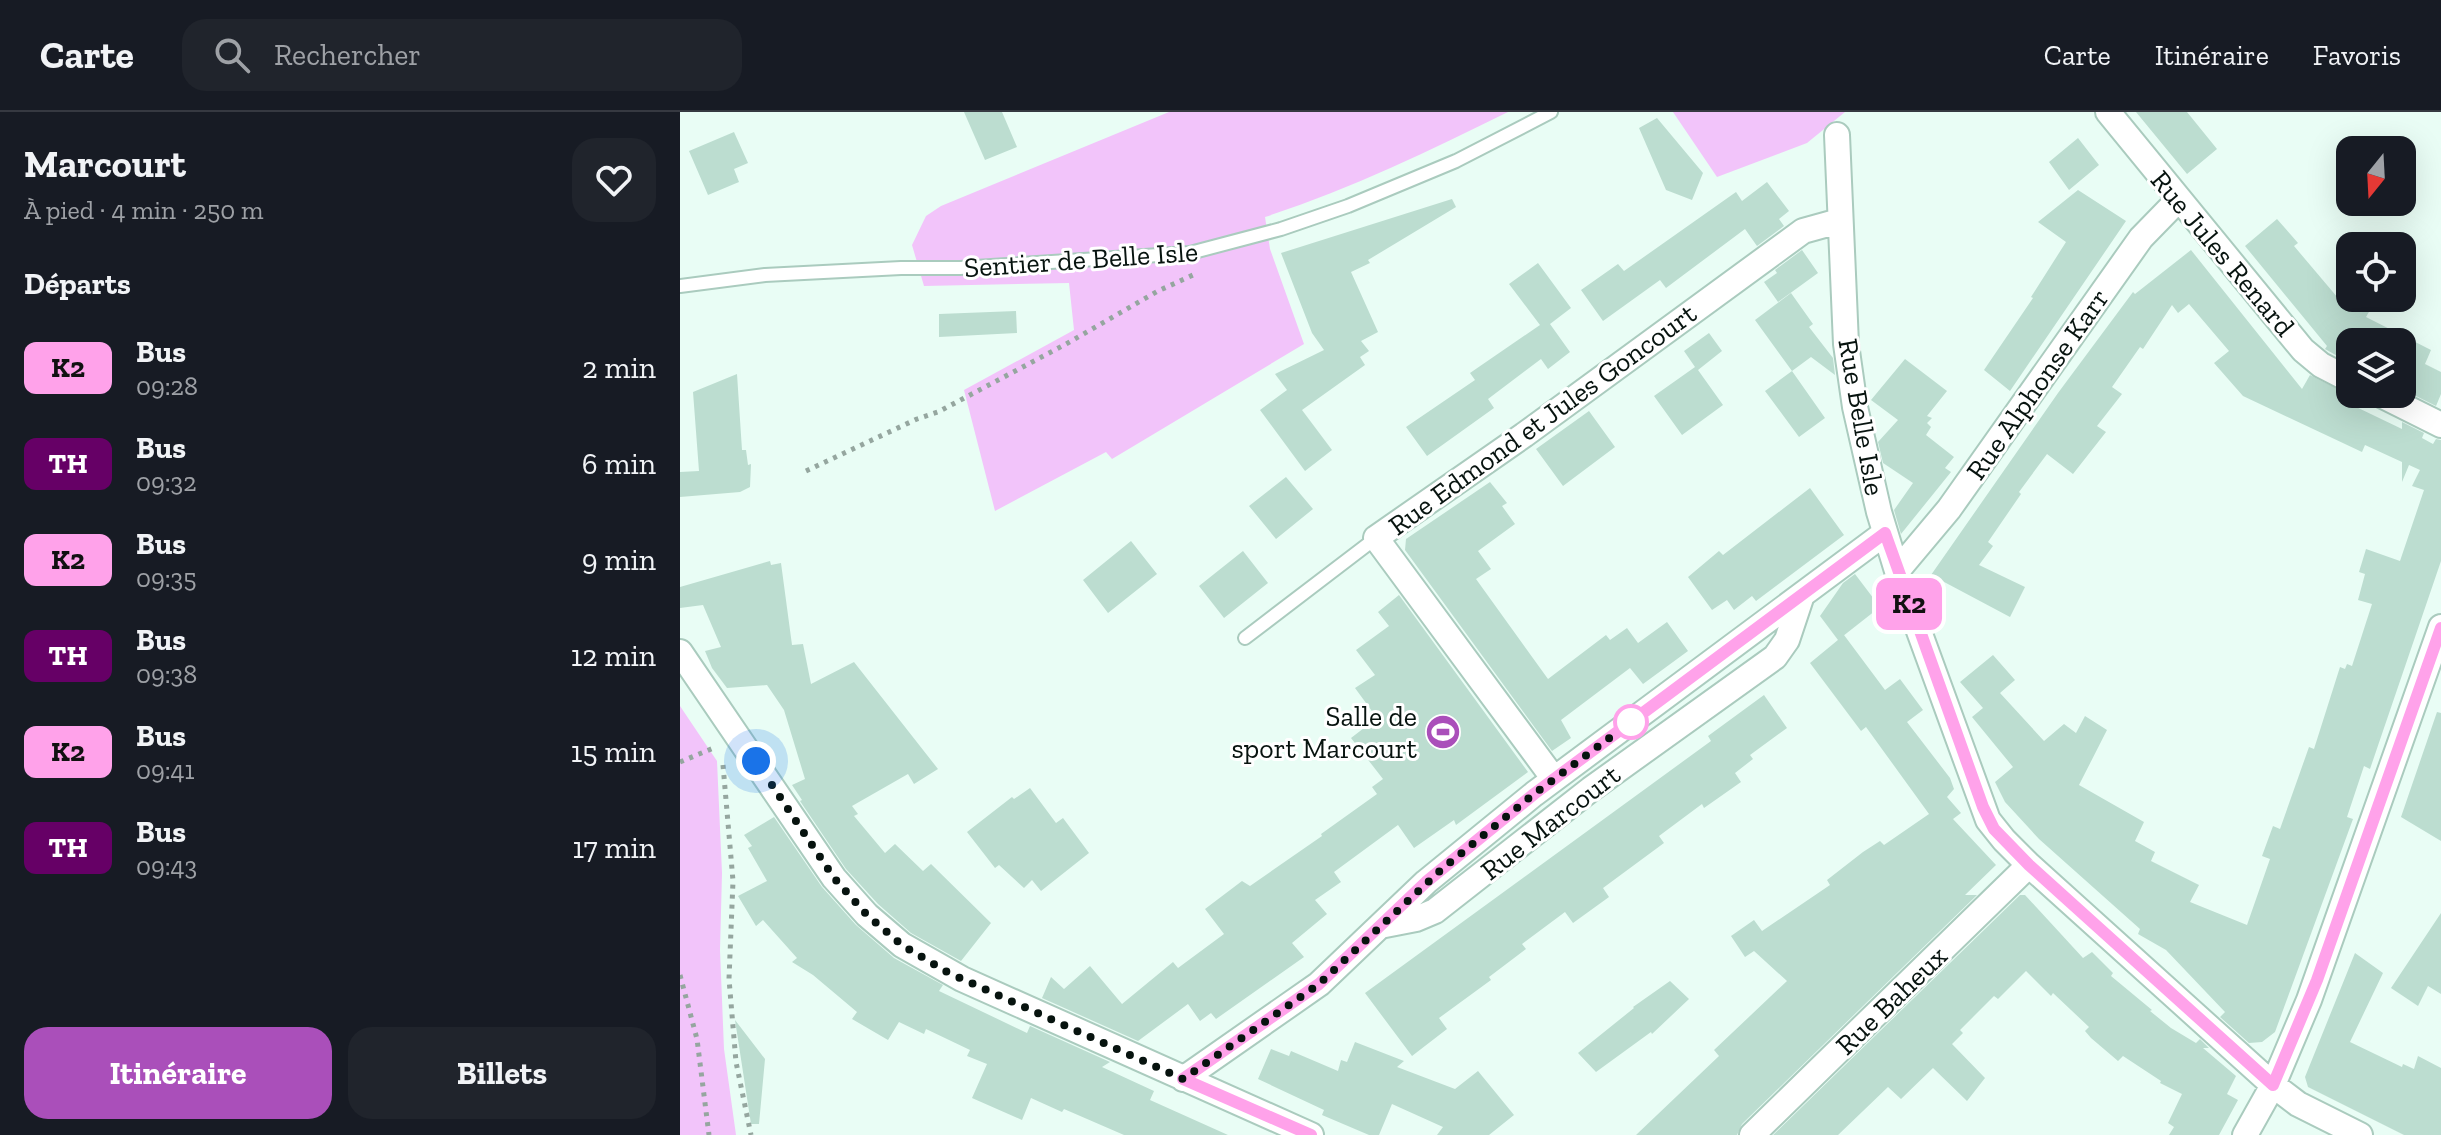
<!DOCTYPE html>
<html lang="fr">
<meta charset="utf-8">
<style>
:root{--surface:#171b24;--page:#20242c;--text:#f1f3f6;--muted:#9ea1a6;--line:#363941;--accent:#aa4fba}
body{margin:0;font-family:"Zilla Slab",serif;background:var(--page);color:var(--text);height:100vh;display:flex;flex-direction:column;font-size:30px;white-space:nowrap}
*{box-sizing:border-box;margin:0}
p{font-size:26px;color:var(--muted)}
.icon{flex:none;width:44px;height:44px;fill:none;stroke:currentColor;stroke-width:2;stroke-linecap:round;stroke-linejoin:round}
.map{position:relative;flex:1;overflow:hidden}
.panel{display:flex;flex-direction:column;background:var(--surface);width:680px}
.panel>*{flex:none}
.badge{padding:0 16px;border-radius:12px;font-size:28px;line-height:52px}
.needle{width:52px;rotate:198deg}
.tools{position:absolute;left:1656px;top:24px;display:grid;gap:16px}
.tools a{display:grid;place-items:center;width:80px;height:80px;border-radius:16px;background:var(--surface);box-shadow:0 8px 32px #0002;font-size:40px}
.you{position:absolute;width:40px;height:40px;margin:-20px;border:6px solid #fff;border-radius:50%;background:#1a73e8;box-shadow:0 0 0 12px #1a73e833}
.map>.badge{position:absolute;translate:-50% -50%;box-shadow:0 0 0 4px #fff}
h2{padding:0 24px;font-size:30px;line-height:72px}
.round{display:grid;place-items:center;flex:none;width:84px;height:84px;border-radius:24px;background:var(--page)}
.overview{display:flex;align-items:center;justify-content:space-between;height:136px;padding:0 24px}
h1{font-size:38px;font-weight:800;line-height:60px}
.action{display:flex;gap:16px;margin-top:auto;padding:16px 24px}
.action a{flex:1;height:92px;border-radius:24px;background:var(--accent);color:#fff;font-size:32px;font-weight:800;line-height:92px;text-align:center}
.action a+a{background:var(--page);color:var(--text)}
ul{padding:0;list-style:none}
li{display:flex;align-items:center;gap:24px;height:96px;padding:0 24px}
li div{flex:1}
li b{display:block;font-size:30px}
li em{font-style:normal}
li .badge{min-width:88px;font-weight:700;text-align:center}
header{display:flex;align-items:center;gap:48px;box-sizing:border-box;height:112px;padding:0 40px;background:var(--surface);border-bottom:2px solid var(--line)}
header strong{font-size:38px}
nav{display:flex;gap:44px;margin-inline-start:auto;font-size:28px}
.search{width:560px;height:72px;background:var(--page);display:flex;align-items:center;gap:20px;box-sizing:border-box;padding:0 28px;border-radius:24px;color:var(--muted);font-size:30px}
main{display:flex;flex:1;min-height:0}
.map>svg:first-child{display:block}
.green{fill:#f2c4fa}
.building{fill:#bcddd0}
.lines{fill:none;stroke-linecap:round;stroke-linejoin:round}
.lane-casing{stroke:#aacbbe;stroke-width:16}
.street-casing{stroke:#aacbbe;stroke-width:28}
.path{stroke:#95a69f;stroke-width:5;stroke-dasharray:4 6;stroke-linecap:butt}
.lane{stroke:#fff;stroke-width:12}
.street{stroke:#fff;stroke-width:24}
.line-casing{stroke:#fff;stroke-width:18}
.line{stroke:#ffa2ea;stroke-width:12}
.walk{stroke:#07130f;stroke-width:8;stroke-dasharray:0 14.4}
.stop-dot{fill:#fff;stroke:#ffa2ea;stroke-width:4}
.labels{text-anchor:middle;stroke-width:6;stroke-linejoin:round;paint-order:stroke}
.street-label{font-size:28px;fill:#07130f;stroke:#fff}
.poi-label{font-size:28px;fill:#07130f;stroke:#fff;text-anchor:end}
</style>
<header>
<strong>Carte</strong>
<div class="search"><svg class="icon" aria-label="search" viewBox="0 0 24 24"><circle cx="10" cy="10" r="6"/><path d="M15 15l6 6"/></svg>Rechercher</div>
<nav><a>Carte</a><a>Itinéraire</a><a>Favoris</a></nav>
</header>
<main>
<section class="panel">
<div class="overview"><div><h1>Marcourt</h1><p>À pied · 4 min · 250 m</p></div><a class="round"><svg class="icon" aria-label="heart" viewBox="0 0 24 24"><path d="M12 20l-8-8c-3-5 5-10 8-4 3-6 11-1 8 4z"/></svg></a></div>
<h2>Départs</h2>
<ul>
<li><span class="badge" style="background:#ffa2ea;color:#111">K2</span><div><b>Bus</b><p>09:28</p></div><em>2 min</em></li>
<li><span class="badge" style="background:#606;color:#fff">TH</span><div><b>Bus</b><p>09:32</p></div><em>6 min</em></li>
<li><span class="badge" style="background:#ffa2ea;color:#111">K2</span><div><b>Bus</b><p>09:35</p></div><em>9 min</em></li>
<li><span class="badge" style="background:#606;color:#fff">TH</span><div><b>Bus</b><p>09:38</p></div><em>12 min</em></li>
<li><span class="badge" style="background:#ffa2ea;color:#111">K2</span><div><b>Bus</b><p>09:41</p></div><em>15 min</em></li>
<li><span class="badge" style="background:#606;color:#fff">TH</span><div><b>Bus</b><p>09:43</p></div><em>17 min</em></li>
</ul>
<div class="action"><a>Itinéraire</a><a>Billets</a></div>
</section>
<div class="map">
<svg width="1761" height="1023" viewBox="0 0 1761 1023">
<rect width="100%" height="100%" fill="#e9fdf5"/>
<path class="green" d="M489,0H828C749,39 668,78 585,105L590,137L624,232L432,347L426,340L315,399L284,278L394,218L389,171L244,174L232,133L246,104L261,94Z
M993,0H1165L1127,31L1037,65Z
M0,594L37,649L42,761L40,838L44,937L56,1023H0Z"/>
<path class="building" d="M284,0H322L337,35L305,48Z
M1456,0H1507L1537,37L1507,62Z
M977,6L1023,61L1012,88L986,78L959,16Z
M54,20L68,51L54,57L59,70L28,83L9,39Z
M1398,26L1419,53L1389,78L1369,50Z
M1087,70L1109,99L1099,107L1104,114L1077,134L1065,117L986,176L980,168L923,209L901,178L938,152L944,159L1056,80L1062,89Z
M1398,78L1446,109L1330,279L1304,258L1353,186L1351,185L1386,130L1358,110Z
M772,87L776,95L688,148L690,151L671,160L698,220L681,229L689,239L680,245L685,253L622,298L652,338L625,359L580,298L607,278L595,262L644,238L632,221L601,141Z
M1597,107L1618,131L1614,134L1658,186H1697L1686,205L1751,238L1745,252L1761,260V282L1756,294L1722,277V230H1670V251L1645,237L1647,234L1565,134Z
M1122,138L1138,161L1098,190L1084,170L1097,161L1095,158Z
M1511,138L1622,277L1630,263L1670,283V292L1722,317V310L1744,321L1742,326L1753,332L1756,327L1761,328V449L1690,657L1684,654L1667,705L1673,707L1595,920L1582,930L1569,931L1540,905L1545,900L1486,838L1458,822L1460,817L1359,727L1325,690L1315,670L1333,655L1292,605L1303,596L1280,570L1313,543L1335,568L1320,581L1364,629L1384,612L1396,621L1405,604L1427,618L1399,673L1464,710L1455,729L1475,740L1471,749L1519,773L1510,790L1567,813L1590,747L1582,744L1593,714L1600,717L1629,635L1634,637L1660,555L1665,557L1667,552L1672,554L1692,492L1678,488L1685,462L1679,460L1686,437L1720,449L1744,378L1732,374L1740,358L1729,353L1722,370V350L1685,333L1682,340L1563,284L1534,251L1549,239L1509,192L1498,201L1492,193L1463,237L1460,235L1432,275L1442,282L1417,314L1426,320L1393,362L1367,342L1339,380L1341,382L1308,430L1313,434L1299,453L1345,475L1330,505L1251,463L1378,281L1453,180L1455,182Z
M858,151L891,196L870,212L890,240L868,257L861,247L808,287L814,296L747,344L726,315L795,268L790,261L860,213L829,172Z
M1111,181L1133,212L1129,215L1153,246L1155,263L1131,245L1112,259L1075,208Z
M336,199L337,221L259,225V202Z
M1029,221L1042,239L1018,258L1043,293L1002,323L974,284L1015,255L1004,239Z
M1225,247L1267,279L1247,304L1252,306L1247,311L1251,315L1246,323L1274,345L1265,356L1271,360L1221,422L1214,398L1233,371L1203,351L1198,330L1218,308L1191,288Z
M1112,259L1145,306L1119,325L1085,279Z
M57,262L62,338H66L68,353L71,352L70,375L60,380L0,385V360L19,359L13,280Z
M909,299L935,335L883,374L856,337Z
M606,365L633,397L596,427L569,394Z
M810,370L827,391L822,394L835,412L798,439L811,457L796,467L868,567L926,523L930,528L947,516L958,531L987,510L1008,539L963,572L950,556L881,608L891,626L872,639L725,438L726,427Z
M1130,376L1164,423L1076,489L1072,484L1054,498L1047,488L1032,498L1008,465L1039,439L1043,443Z
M451,429L477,462L428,501L403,468Z
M563,439L588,471L544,506L519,474Z
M90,449L91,453L101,451L112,533L123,532L131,572L174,550L258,657L234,672L228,662L172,694L178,702L174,704L205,741L215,732L243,759L251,752L311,811L281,849L231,821L198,792L166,757L120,689L122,688L112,673L125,667L104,598L87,573L47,576L32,556L25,539L41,535L23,493L0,496V475Z
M1175,462L1200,495L1158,528L1140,504L1163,471Z
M719,483L848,660L776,713L774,708L734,736L718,713L654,760L661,770L635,788L647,802L612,831L624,845L536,907L531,901L520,909L508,892L458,929L362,886L371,865L384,877L410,854L442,892L493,850L498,856L544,822L525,797L562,769L570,774L642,724L641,722L697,682L692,675L703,667L671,626L697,606L675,576L695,563L676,538L709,514L698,500Z
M1164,523L1205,578L1220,567L1243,598L1227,610L1270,666L1274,677L1267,685L1281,701L1273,707L1316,753L1285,783H1297L1062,1012L1057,1023H956L1039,944L1034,938L1107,869L1074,839L1065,845L1051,824L1074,808L1082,819L1150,773L1147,768L1183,740L1200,729L1204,733L1249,702L1186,615L1181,619L1130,551Z
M1084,583L1107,616L1070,643L1073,647L1055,661L1061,670L1024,696L1022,692L979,724L984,731L923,776L929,785L893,811L885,800L842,832L846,837L809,865L811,868L759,906L767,917L732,944L685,881L1031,629L1028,624Z
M1757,600L1761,601V729L1721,705Z
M350,676L376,711L383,706L409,741L361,779L352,768L344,776L319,753L315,756L287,720L332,685L334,687Z
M94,705L142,775L176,813L214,846L263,873L259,879L347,921L350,914L430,950L422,955L474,979L470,988L548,1023H444L384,997L382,1000L351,986L342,1008L292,986L307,952L287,944L290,938L246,917L244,922L219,910L208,928L172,907L177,900L133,863L112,850L117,846L83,808L76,814L58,784L87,769L68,736L72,734L64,723Z
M1340,783H1345L1403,846L1412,840L1433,861L1431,864L1472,898L1470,899L1491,916L1516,931L1520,927L1529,936H1523L1556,964L1547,982L1558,988L1539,1023H1489L1494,1015L1488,1011L1502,982L1480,971L1481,969L1443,944L1438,949L1411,926L1405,919L1409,915L1373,881L1371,884L1346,859L1318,887L1314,884L1280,918L1283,921L1272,932L1305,966L1287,989L1253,956L1221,987L1208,975L1158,1023H1093Z
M1761,801V882L1748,874L1738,894L1711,876Z
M1675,841L1703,861L1670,930L1722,955L1723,952L1734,957L1738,944L1761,956V1023H1724L1628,975L1625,965Z
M990,869L1009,887L972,922L971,920L916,960L898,941L954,896L953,895Z
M55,908L85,947L79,1012H71Z
M675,930L724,949L717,955L775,977L798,959L834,1003L809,1023H757L763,1015L712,992L699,1023H689L642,1003L644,998L578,967L591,937L609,944L611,939L658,959L661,948L667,950Z"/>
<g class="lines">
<g class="lane-casing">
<path id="lane" d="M0,174L85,163L221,156H280L510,141L601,117L668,94L776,49L871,0
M565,526L696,426"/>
</g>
<g class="street-casing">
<path id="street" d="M1428,0L1623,238L1641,253L1670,268
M1157,23L1166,232L1175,295L1199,400L1217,459L1308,708L1324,728L1349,753L1593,973L1618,992L1680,1023
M1699,282L1761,313
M1217,459L1269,397L1461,126L1499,87
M0,540L154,766L187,803L222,833L282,867L631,1023
M874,667L696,426L844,323L1123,119L1159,109
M700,814L736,807L755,799L911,677L1095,545L1107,528L1122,483
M503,967L639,872L746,770L854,682L1205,421
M1072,1023L1349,753
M1565,1023L1593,973L1629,888L1761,515"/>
</g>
<path class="path" d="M126,359L237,307L258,300L386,232L478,179L513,163
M0,650L36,635
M43,653L53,769L49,867L56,950L71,1023
M0,863L17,927L29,1023"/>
<use href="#lane" class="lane"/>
<use href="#street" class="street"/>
</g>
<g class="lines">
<g class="line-casing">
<path id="line" d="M631,1023L503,967L639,872L746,770L854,682L1205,421L1303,695L1314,717L1349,753L1593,973L1637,868L1761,516"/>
</g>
<use href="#line" class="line"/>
<path class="walk" d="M76,649L154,766L187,803L222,833L267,860L503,967L639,872L762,757L854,682L951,610"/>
</g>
<defs>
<g id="stadium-disc" transform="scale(1.8)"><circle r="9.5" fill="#aa4fba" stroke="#fff"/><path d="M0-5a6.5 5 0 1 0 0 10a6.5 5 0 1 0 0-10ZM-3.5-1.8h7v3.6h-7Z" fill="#fff"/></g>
</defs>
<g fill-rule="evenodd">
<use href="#stadium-disc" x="763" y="620"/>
</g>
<circle class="stop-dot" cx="951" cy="610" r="16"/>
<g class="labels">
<g class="street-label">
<text transform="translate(1543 141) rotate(50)" y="10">Rue Jules Renard</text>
<text transform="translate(401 147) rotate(-4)" y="10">Sentier de Belle Isle</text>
<text transform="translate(1357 272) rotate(-55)" y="10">Rue Alphonse Karr</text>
<text transform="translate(1182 305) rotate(80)" y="10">Rue Belle Isle</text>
<text transform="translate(862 307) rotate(-36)" y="10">Rue Edmond et Jules Goncourt</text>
<text transform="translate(870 710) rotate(-38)" y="10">Rue Marcourt</text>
<text transform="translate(1211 888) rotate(-44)" y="10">Rue Baheux</text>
</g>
<g class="poi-label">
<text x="737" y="614">Salle de<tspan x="737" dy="32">sport Marcourt</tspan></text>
</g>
</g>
</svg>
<div class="tools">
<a><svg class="needle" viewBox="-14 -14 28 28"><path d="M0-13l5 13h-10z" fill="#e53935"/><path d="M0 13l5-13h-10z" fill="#9ea1a6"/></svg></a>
<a><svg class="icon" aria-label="locate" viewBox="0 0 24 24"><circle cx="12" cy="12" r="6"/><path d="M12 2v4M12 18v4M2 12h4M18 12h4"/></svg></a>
<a><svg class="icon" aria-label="layers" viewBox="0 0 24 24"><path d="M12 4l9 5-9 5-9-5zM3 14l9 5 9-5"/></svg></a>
</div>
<div class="you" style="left:76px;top:649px"></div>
<b class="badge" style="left:1229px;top:492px;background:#ffa2ea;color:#111">K2</b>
</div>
</main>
